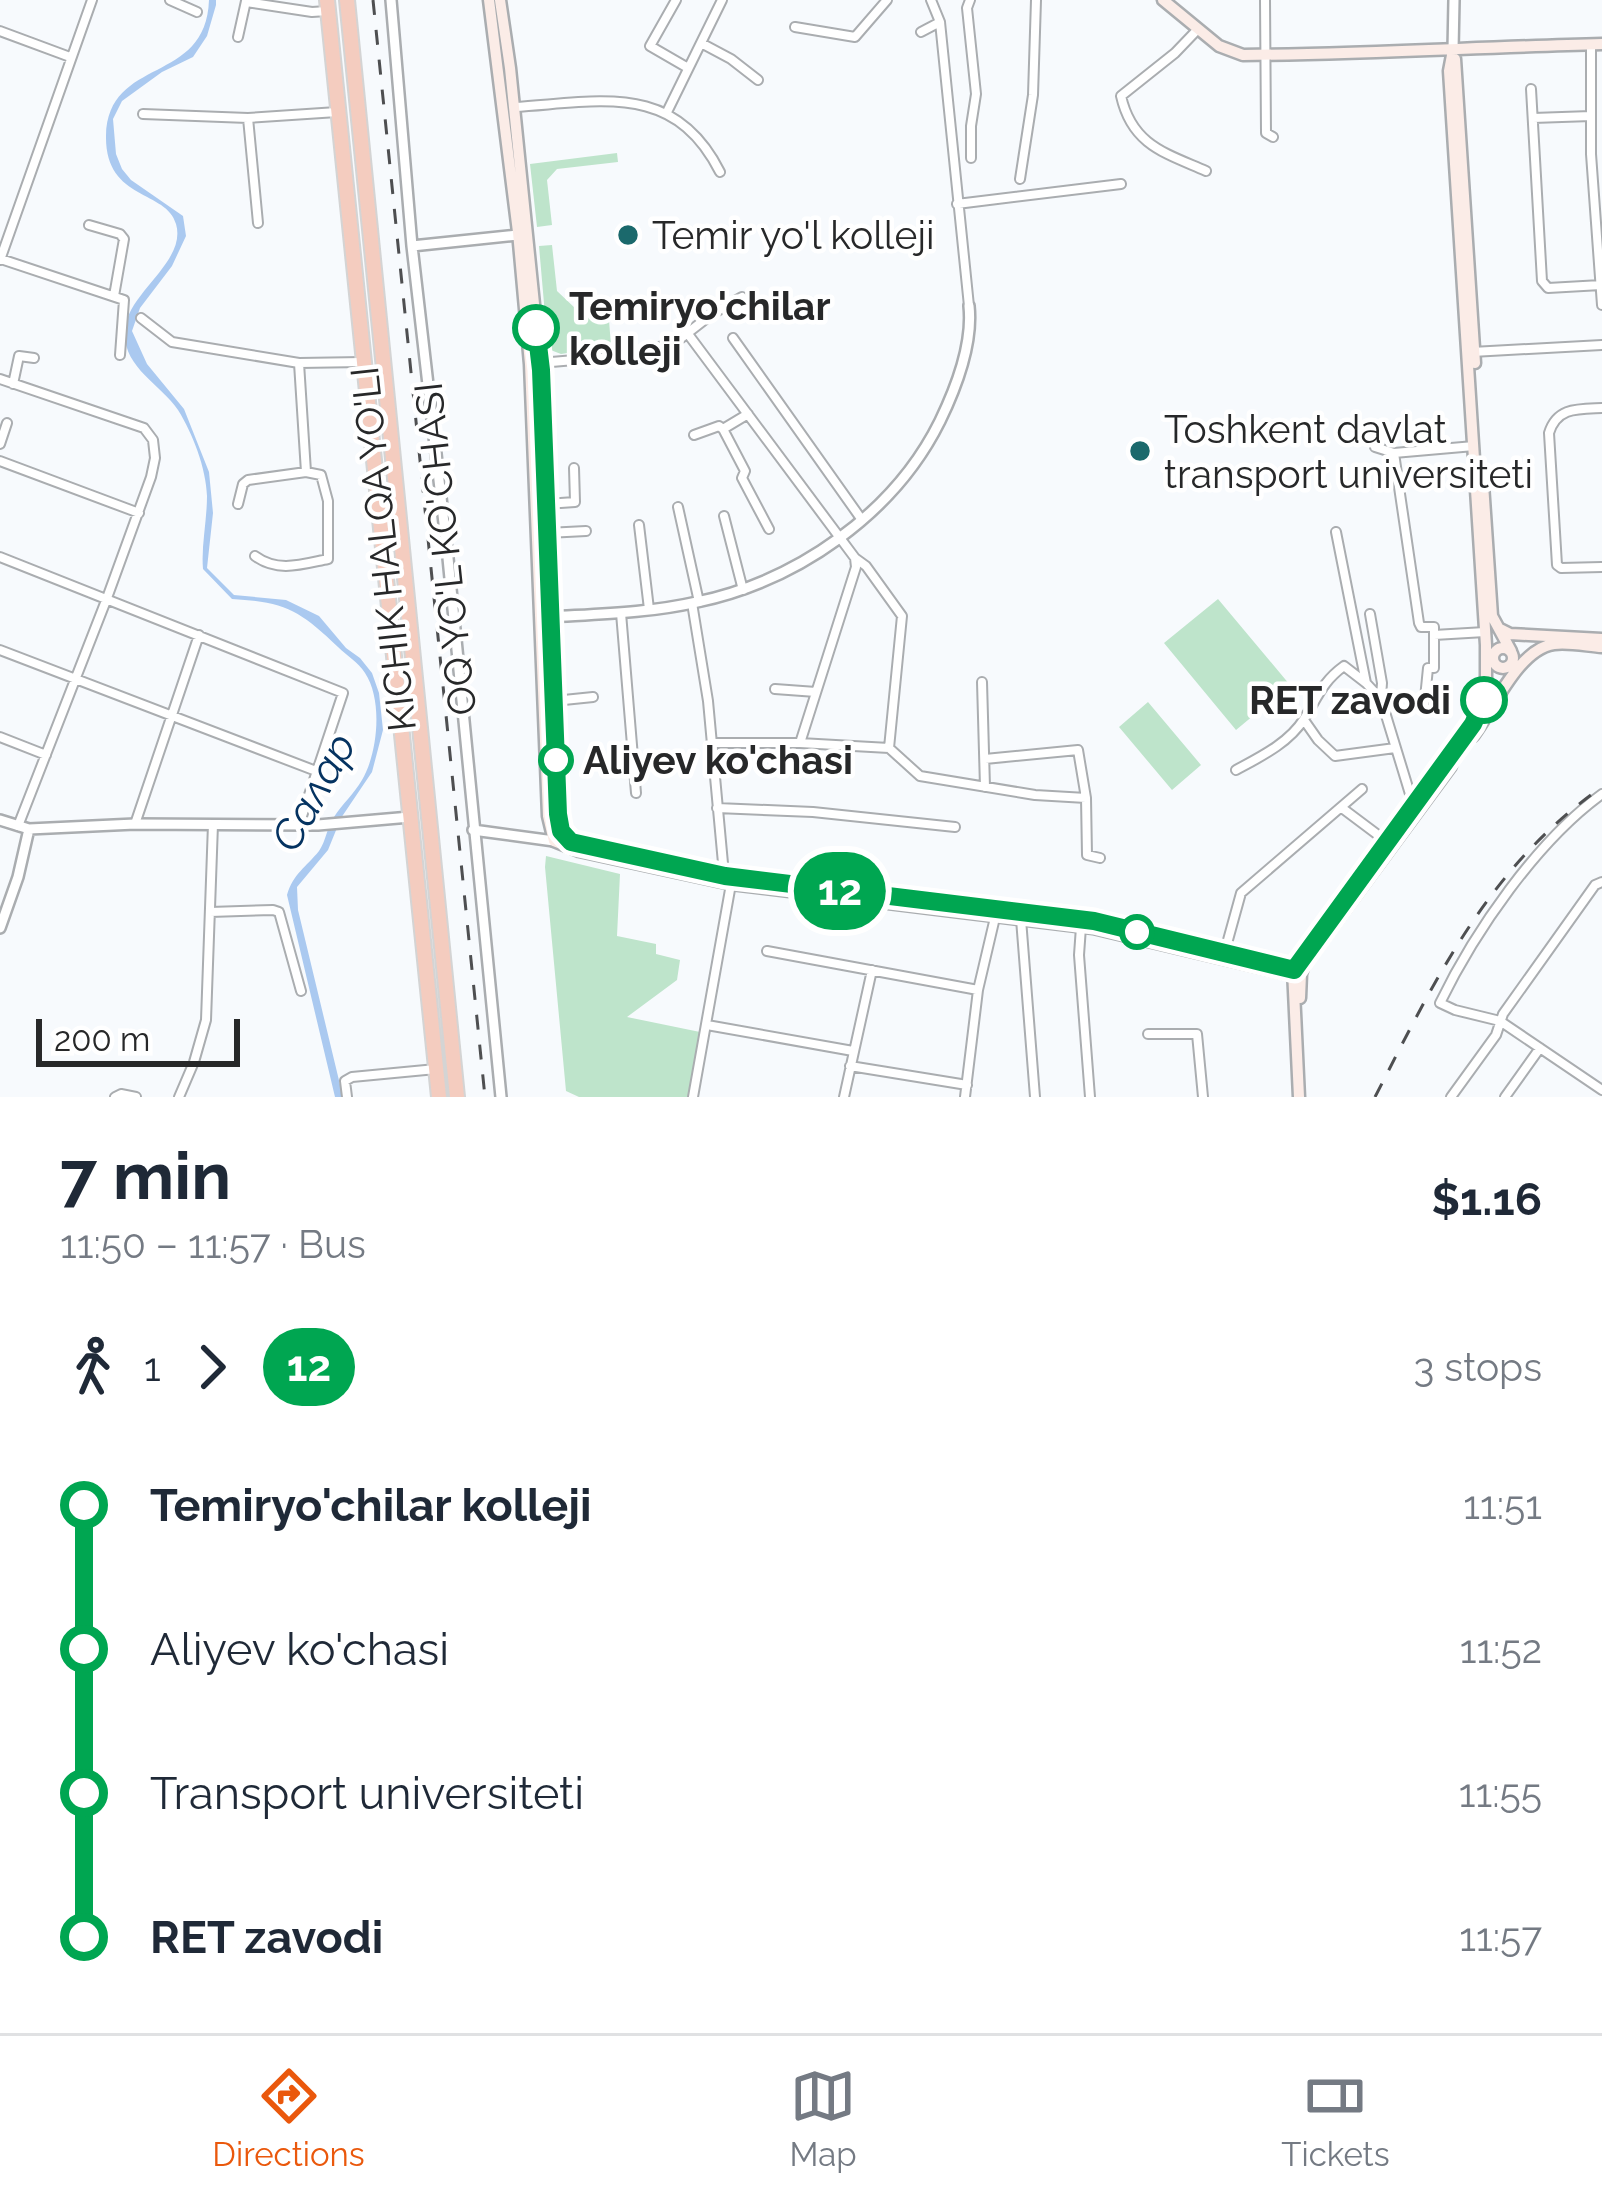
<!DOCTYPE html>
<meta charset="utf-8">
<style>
:root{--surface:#fff;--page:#f6f6f7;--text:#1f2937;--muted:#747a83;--line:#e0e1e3;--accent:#ea580c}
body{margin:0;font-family:Raleway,sans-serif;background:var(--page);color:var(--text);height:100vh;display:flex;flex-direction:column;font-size:45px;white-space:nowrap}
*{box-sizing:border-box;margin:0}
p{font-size:39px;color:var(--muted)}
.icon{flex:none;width:66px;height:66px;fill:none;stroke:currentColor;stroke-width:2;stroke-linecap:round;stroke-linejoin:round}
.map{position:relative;height:1097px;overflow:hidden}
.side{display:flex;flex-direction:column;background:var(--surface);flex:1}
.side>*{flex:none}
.badge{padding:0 24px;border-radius:39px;font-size:42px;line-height:78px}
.scale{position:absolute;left:36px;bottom:30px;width:204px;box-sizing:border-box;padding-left:12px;border:6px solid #272829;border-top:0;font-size:33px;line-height:42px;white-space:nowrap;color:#272829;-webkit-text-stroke:9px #fff;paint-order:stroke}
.map>.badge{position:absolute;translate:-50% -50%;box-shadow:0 0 0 6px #fff}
.legs{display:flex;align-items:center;gap:18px;height:132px;padding:0 60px;font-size:39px}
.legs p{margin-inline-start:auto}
.overview{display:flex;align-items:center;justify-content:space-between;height:204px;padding:0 60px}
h1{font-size:66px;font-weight:700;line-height:90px}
ul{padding:0 60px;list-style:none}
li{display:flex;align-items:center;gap:42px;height:144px;font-size:45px}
li i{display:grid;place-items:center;width:18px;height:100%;margin:0 15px;background:currentColor}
li i::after{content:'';width:30px;height:30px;margin:-15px;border:9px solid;border-radius:50%;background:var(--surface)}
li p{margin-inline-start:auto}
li:first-child i{background:linear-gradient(#0000 50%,currentColor 0)}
li:last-child i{background:linear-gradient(currentColor 50%,#0000 0)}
.tab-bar{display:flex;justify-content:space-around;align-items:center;height:168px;border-top:3px solid var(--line);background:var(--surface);font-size:33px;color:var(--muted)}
.tab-bar a{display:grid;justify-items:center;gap:6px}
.tab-bar .on{color:var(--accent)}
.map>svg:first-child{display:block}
.green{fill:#bee4cb}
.water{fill:#aac9f0}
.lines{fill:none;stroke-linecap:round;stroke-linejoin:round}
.minor-casing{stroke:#aaadb0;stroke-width:12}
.tertiary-casing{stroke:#aaadb0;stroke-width:14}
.secondary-casing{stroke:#aaadb0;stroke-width:15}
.trunk-casing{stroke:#d4d4d4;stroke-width:18}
.minor{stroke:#fff;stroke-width:8}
.tertiary{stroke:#fff;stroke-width:9}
.secondary{stroke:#fbece7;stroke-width:10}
.trunk{stroke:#f4ccbf;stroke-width:14}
.rail{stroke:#4e4f51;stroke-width:3;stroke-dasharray:15 15;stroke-linecap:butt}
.line-1-casing{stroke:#fff;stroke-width:27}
.line-1{stroke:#00a651;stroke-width:18}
.poi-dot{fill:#1b696c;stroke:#fff;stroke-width:4.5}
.stop-1-dot{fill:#fff;stroke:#00a651;stroke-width:6}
.labels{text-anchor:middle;stroke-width:9;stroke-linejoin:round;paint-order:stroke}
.poi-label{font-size:39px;fill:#272829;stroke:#fff;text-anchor:start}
.stop-label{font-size:39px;font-weight:bold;fill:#272829;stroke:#fff;text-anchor:start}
.street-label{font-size:39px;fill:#272829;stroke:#fff}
.water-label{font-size:42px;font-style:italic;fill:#053361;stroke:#fff}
</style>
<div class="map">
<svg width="1602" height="1097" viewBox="0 0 1602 1097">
<rect width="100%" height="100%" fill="#f7fafd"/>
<path class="green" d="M617,153L618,162L557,169L547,180L552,225L537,227L530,164Z
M552,245L557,291L576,309L608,307L611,346L561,354L548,349L539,246Z
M1218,599L1290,685L1236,730L1164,643Z
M1148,702L1201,765L1172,790L1119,727Z
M546,856L620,874L617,936L656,944V954L680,960L677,980L627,1017L700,1032L688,1097H579L566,1091L545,867Z"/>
<path class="water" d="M209,0H216V5L207,36L193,57L162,72L122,101L113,119L116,154L122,169L131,180L183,216L186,236L172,266L140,308L132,331L147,364L184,409L209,472L213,513L207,568L234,595L286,600L319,616L346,648L360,658L372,673L379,693L383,730L372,772L341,818L328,850L297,887L298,910L343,1097H335L287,895C293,874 306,867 319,851C326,841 327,827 334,817C342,804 354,794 362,780C378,753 383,700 365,673C358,662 347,656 338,647C300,611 286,602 232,599L203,569C201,546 207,521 207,496C206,468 193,434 178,410C160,383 121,367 125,328C129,292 187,261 176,224C167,190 105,201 106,136C108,55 206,86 209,0Z"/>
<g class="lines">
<g class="minor-casing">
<path id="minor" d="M170,0L197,12
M676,0L650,46L688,68
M931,0L940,22L969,306
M970,0L967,8L976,94L971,126V158
M1265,0L1266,133L1273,137
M246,2L312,12L327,11
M795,27L855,37L887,0
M1198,29L1175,53L1121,96C1132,145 1165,153 1206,171
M0,31L70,57
M921,32L940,22
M238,37L246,1
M701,43L731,59L758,80
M1591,44V154L1602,305
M1531,89L1542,281L1548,288L1601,285
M514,107C600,102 674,81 720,172
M667,112L722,0
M143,114L248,118L337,112
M248,118L258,223
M1533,118L1591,116
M1020,179L1033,95L1036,0
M957,204L1121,184
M89,225L120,234L124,239L114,296
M1,259L124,300L120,355
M0,260L92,0
M141,318L172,342L299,363L363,362
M688,334L855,558L866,566L902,616L889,748
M733,338L862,520
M1472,352L1602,345
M299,363L306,472
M540,363L632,355L676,342L712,314L742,297
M0,379L144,428L153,440L155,458L151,477L107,598L18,826
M13,384L19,356L34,358
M1602,408C1578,409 1557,407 1549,433L1557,565L1561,568L1602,567
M748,414L723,429L745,471L742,478L769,529
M694,435L719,426L723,429
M0,444L7,423
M1375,447L1394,453L1419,623L1421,627H1434V668H1428L1424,708
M1394,453L1474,446
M0,461L139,513
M238,504L243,484L248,480L306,472L321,475L328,501V559C303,564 278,573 255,556
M546,504L575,502L574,468
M678,507L699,602
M724,516L743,590
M639,525L649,609
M1336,532L1366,683L1381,699L1410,794L1417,799
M547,533L586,531
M0,557L343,693L299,825
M692,603L708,701L724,874L731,884L693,1097
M621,613L636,793
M1370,614L1382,683L1381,697
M1434,635L1485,632
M0,650L316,771
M982,682L985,787
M775,689L816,692
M554,701L593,697
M1304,720L1318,740L1335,756L1395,748
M0,737L46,755
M711,743H800L889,748L920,776L1035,795L1086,798
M800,743L856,567L855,558
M985,759L1078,750L1086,798L1087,855L1100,858
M1236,770C1260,757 1289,743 1304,719C1318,697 1322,682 1344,666L1366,683
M1602,794C1537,841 1475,931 1440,1003L1455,1010L1500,1021L1602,1090
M717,808L813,812L955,827
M1342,808L1386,841
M135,824L199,635
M210,912L273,910L279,912L301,991
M1021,919L1035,1097
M1081,927L1079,955L1090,1097
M767,951L978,990
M1223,958L1241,893L1362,789
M707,1025L853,1051
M1148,1034H1197L1203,1097
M850,1066L967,1085
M115,1097L121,1094L136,1097
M179,1097L194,1062L206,1020L213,824
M347,1097L345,1081L352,1077L436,1069
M844,1097L872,970
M965,1097L978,990L997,909
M1451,1097L1496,1035L1503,1014L1595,885L1602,882
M1505,1097L1540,1048"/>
</g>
<g class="tertiary-casing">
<path id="tertiary" d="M391,0L412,246L448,558L501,1097
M1453,50L1454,0
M412,246L518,235
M550,617C599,614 649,613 697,602C797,581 894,514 940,421C956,388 973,343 969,306
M0,820L29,829L135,824L318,825L410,817
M473,830L554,841
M0,928L18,877L29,829"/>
</g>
<g class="secondary-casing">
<path id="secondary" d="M489,0L518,232L530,364L548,816L554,841L579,851L731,884L1093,928L1292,975L1301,974
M500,0L510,68L540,363L558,814L562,834L571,842
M1163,0L1219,46L1243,55C1363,54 1482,47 1602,44
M1455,59L1475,363
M1483,484L1492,616L1511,651
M1500,629L1510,634L1602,639
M1493 658a10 10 0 1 1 20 0a10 10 0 1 1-20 0Z
M1473,736C1493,710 1518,649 1554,644C1569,642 1587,646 1602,647
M570,842L645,858
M1300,998L1301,974L1304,965L1451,766
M1299,1097L1293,970L1473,724L1486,692V645L1449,71L1453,50"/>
</g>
<g class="trunk-casing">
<path id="trunk" d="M327,0L439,1097
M347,0L457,1097"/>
</g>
<use href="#minor" class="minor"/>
<use href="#tertiary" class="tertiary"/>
<use href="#secondary" class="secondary"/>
<use href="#trunk" class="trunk"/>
<path class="rail" d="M373,0L485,1097
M1375,1097C1436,978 1489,866 1602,787"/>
</g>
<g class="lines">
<g class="line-1-casing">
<path id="line-1" d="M536,328L541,370L558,814L561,831L571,842L725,876L1094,921L1294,970L1473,724L1484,700"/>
</g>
<use href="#line-1" class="line-1"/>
</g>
<g class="poi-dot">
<circle cx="628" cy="235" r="12"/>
<circle cx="1140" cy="451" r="12"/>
</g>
<g class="stop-1-dot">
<circle cx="536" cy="328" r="21"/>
<circle cx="1484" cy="700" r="21"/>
<circle cx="556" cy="760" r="15"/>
<circle cx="1137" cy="932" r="15"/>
</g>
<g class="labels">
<g class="poi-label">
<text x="652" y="249">Temir yo'l kolleji</text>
<text x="1164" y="443">Toshkent davlat<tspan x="1164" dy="45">transport universiteti</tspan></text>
</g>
<g class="stop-label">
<text x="569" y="320">Temiryo'chilar<tspan x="569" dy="45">kolleji</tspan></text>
<text x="1451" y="714" text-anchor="end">RET zavodi</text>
<text x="583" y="774">Aliyev ko'chasi</text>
</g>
<g class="street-label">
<text transform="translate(383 549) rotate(-96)" y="14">KICHIK HALQA YO'LI</text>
<text transform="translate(445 549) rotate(-96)" y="14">OQ YO'L KO'CHASI</text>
</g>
<g class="water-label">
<text transform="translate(313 792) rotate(-61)" y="15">Салар</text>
</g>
</g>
</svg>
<div class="scale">200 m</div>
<b class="badge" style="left:840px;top:891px;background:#00a651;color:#fff">12</b>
</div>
<section class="side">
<div class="overview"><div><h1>7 min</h1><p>11:50 – 11:57 · Bus</p></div><b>$1.16</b></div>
<div class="legs"><svg class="icon" aria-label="walk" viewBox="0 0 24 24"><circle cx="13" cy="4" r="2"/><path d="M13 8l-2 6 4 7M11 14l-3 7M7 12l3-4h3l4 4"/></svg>1<svg class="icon" aria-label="forward" viewBox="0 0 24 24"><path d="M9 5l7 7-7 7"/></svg><b class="badge" style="background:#00a651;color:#fff">12</b><p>3 stops</p></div>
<ul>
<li><i style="color:#00a651"></i><b>Temiryo'chilar kolleji</b><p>11:51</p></li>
<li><i style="color:#00a651"></i><span>Aliyev ko'chasi</span><p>11:52</p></li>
<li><i style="color:#00a651"></i><span>Transport universiteti</span><p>11:55</p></li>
<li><i style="color:#00a651"></i><b>RET zavodi</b><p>11:57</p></li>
</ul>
</section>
<nav class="tab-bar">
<a class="on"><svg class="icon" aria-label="directions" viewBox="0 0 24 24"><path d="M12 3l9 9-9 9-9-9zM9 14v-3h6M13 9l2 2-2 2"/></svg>Directions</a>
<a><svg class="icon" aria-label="map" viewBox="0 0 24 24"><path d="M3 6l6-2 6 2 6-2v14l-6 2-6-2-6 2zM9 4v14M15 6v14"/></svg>Map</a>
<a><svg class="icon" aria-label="tickets" viewBox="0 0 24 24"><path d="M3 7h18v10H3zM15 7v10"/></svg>Tickets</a>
</nav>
